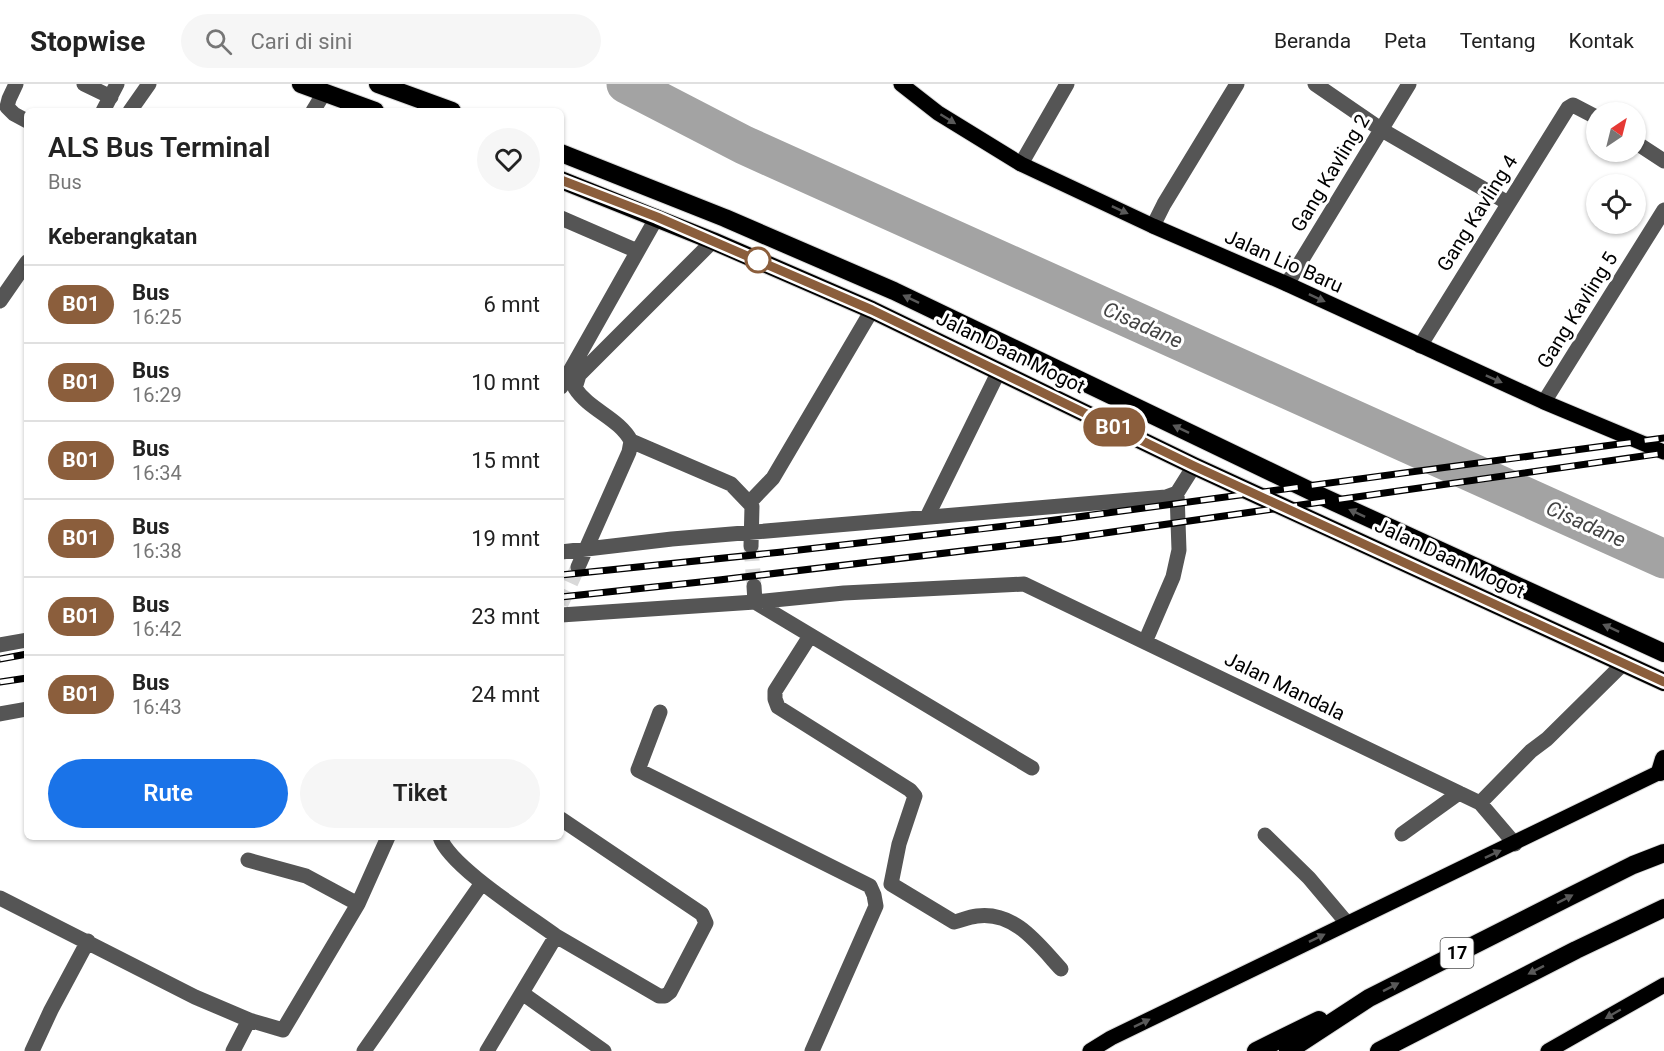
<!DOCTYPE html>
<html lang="id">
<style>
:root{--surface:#fff;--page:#f6f6f6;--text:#222;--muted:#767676;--line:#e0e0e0;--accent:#1a73e8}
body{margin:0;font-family:Roboto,sans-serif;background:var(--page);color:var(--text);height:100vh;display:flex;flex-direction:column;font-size:22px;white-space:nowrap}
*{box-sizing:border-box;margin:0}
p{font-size:20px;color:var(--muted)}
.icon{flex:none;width:33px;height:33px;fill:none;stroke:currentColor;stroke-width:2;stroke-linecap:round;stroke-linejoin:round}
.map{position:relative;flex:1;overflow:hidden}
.sheet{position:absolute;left:24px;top:24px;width:540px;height:732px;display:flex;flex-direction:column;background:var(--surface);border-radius:9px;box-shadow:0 2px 4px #0004}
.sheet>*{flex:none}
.badge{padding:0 12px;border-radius:20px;font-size:21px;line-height:39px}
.needle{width:39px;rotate:35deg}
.tools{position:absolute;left:1586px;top:18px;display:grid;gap:12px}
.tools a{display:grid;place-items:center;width:60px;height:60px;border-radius:50%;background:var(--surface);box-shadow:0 2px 4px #0004;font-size:30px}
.map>.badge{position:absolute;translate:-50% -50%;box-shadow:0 0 0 3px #fff}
h2{padding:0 24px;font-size:22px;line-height:54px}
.round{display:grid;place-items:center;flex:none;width:63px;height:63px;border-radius:32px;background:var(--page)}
.head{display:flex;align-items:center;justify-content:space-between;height:102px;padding:0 24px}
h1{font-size:28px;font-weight:600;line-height:45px}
.primary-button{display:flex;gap:12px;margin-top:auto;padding:12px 24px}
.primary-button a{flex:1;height:69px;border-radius:36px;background:var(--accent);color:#fff;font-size:24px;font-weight:600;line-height:69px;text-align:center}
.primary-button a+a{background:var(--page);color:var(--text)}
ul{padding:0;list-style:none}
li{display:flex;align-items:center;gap:18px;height:78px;padding:0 24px;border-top:2px solid var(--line)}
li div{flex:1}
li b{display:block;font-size:22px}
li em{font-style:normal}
li .badge{min-width:66px;font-weight:700;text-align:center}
header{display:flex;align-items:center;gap:36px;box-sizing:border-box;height:84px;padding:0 30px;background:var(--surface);border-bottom:2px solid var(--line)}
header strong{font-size:28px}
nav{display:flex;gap:33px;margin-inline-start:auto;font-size:21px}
.search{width:420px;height:54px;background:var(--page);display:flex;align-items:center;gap:15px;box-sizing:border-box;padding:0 21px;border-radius:33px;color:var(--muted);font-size:22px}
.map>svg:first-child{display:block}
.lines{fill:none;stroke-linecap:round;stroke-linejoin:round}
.river{stroke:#a3a3a3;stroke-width:39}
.minor-tunnel{stroke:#d9d9d9;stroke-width:15;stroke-dasharray:15 8;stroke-linecap:butt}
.major-casing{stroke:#dbdbdb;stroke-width:17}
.highway-casing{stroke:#dbdbdb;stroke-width:20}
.minor{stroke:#555;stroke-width:15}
.major{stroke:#000;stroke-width:15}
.highway{stroke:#000;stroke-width:18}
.rail-casing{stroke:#000;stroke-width:7}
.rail{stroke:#fff;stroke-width:4.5;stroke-dasharray:14;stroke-linecap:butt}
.oneway{fill:#595959}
.line-casing{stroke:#fff;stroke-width:14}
.line{stroke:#8b5e3c;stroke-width:9}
.stop-dot{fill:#fff;stroke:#8b5e3c;stroke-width:3}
.labels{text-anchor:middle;stroke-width:6;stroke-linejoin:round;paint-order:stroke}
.shield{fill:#fff;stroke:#4c4c4c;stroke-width:1.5}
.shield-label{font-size:18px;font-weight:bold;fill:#000}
.street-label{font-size:20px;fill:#000;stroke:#fff}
.water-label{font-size:21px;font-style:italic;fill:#444;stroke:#fff}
</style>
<header>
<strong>Stopwise</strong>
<div class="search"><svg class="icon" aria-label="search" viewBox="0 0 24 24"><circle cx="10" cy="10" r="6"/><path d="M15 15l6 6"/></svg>Cari di sini</div>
<nav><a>Beranda</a><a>Peta</a><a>Tentang</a><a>Kontak</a></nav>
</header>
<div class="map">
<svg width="1664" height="967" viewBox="0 0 1664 967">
<rect width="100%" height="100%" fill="#fff"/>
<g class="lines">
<path class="river" d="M626,0L744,61L1664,475"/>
<path class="minor-tunnel" d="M751,462L754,502
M561,520L578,483"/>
<g class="major-casing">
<path id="major" d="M901,0L938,29L1021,80L1153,142L1287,200L1544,318L1664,368
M1090,967L1111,954L1660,688L1664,684
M1548,967L1664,901"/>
</g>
<g class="highway-casing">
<path id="highway" d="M301,0L375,27
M378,0L452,27
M561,69L725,134L894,207L1323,413L1664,569
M561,96L713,157L872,226L1194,382L1664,598
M1660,688L1664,675
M1256,967L1319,936
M1288,967L1369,914L1569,813L1633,781L1664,769
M1379,967L1576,866L1664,824"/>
</g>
<path class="minor" d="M16,0L9,15L7,23L14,30L27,37
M84,0L111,13
M1315,0L1382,46L1508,119
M103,27L117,0
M130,27L149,0
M313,27L324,9
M1635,58L1664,77
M1021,80L1067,0
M561,134L637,167
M1153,142L1164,120L1237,0
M713,157L579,291L575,304C589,326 619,334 631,357L731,400L752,422L751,462
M1287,200L1409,0
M0,217L27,178
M1420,262L1568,24L1573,21L1596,33
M561,303L657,133
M1544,318L1664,126
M750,418L773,394L872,226
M927,433L999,287
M561,468L672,455L1166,413L1177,409L1194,382
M578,483L629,368L631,357
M754,502L755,518L1032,684
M561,531L755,518L844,509L1024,500L1480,719L1515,760
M810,552L775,607V615L778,623L910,706L915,712L899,760L891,800L954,838C962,836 969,833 977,832C1015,827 1038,860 1061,885
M1145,558L1173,493L1179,466L1177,409
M0,561L27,556
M660,628L638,686L870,802L874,811L876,822L812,967
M0,630L27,625
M1480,719L1531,667L1547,655L1624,579
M1402,750L1459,709
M1265,751L1309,794L1347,839
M440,753C449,782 529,832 556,852L487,967
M0,814L195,913L249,936
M358,820L388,753
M556,852L659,912H665L670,908L706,839L702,830L561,735
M522,909L604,967
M32,967L51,926L88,857
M233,967L249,936L283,946L358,820L306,792L248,776
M364,967L482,799"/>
<use href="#major" class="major"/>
<use href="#highway" class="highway"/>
<g class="rail-casing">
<path id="rail" d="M561,491L782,468L1040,438L1664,354
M561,513L719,496L1063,455L1664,369
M0,575L27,570
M0,598L27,594"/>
</g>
<use href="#rail" class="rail"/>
</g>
<defs><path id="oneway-solid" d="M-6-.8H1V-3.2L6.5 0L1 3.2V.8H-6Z" transform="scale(1.5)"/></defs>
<g class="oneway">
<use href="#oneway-solid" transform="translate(948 35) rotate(32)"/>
<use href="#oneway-solid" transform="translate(1120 126) rotate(25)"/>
<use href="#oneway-solid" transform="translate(1317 214) rotate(25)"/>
<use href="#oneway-solid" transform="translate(911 215) rotate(-154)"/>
<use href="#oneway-solid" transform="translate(1494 295) rotate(24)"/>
<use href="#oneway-solid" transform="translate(1181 345) rotate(-154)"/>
<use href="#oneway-solid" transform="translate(1357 429) rotate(-155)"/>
<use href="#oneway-solid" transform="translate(1611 544) rotate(-155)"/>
<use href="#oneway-solid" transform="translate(1493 770) rotate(-25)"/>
<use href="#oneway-solid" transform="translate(1565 815) rotate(-27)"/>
<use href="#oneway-solid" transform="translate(1317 854) rotate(-26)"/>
<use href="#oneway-solid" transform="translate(1536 886) rotate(153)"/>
<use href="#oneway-solid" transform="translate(1391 903) rotate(-27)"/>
<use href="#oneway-solid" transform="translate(1613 930) rotate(150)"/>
<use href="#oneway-solid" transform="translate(1142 939) rotate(-26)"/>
</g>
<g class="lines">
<g class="line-casing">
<path id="line" d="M561,96L657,133L872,226L1194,382L1664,598"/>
</g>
<use href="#line" class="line"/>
</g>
<circle class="stop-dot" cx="758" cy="176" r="12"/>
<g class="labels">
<rect class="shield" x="1440.5" y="854" width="33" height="30" rx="4.5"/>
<g class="shield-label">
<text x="1457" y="875">17</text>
</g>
<g class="street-label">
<text transform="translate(1330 89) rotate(-59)" y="7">Gang Kavling 2</text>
<text transform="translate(1477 129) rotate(-58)" y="7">Gang Kavling 4</text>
<text transform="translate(1284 177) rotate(24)" y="7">Jalan Lio Baru</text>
<text transform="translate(1577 226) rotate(-58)" y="7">Gang Kavling 5</text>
<text transform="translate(1011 268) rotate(26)" y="7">Jalan Daan Mogot</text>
<text transform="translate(1450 474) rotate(25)" y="7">Jalan Daan Mogot</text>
<text transform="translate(1285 602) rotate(26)" y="7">Jalan Mandala</text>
</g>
<g class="water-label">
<text transform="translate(1143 241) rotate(24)" y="7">Cisadane</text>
<text transform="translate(1586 440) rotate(24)" y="7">Cisadane</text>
</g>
</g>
</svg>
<div class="tools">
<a><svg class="needle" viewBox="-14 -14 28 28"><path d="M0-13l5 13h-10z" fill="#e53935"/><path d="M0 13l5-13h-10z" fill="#767676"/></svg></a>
<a><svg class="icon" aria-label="locate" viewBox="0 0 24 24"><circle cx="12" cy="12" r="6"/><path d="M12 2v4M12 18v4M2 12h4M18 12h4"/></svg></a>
</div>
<b class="badge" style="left:1114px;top:343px;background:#8b5e3c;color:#fff">B01</b>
<section class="sheet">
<div class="head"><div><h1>ALS Bus Terminal</h1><p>Bus</p></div><a class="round"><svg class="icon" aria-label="heart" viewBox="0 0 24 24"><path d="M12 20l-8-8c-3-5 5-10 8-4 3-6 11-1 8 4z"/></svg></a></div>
<h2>Keberangkatan</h2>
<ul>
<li><span class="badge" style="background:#8b5e3c;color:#fff">B01</span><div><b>Bus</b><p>16:25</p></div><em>6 mnt</em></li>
<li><span class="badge" style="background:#8b5e3c;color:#fff">B01</span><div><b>Bus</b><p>16:29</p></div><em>10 mnt</em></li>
<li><span class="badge" style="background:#8b5e3c;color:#fff">B01</span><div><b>Bus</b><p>16:34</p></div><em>15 mnt</em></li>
<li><span class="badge" style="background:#8b5e3c;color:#fff">B01</span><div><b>Bus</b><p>16:38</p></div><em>19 mnt</em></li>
<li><span class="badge" style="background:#8b5e3c;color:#fff">B01</span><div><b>Bus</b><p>16:42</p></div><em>23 mnt</em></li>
<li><span class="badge" style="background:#8b5e3c;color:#fff">B01</span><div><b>Bus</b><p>16:43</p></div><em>24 mnt</em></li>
</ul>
<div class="primary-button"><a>Rute</a><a>Tiket</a></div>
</section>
</div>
